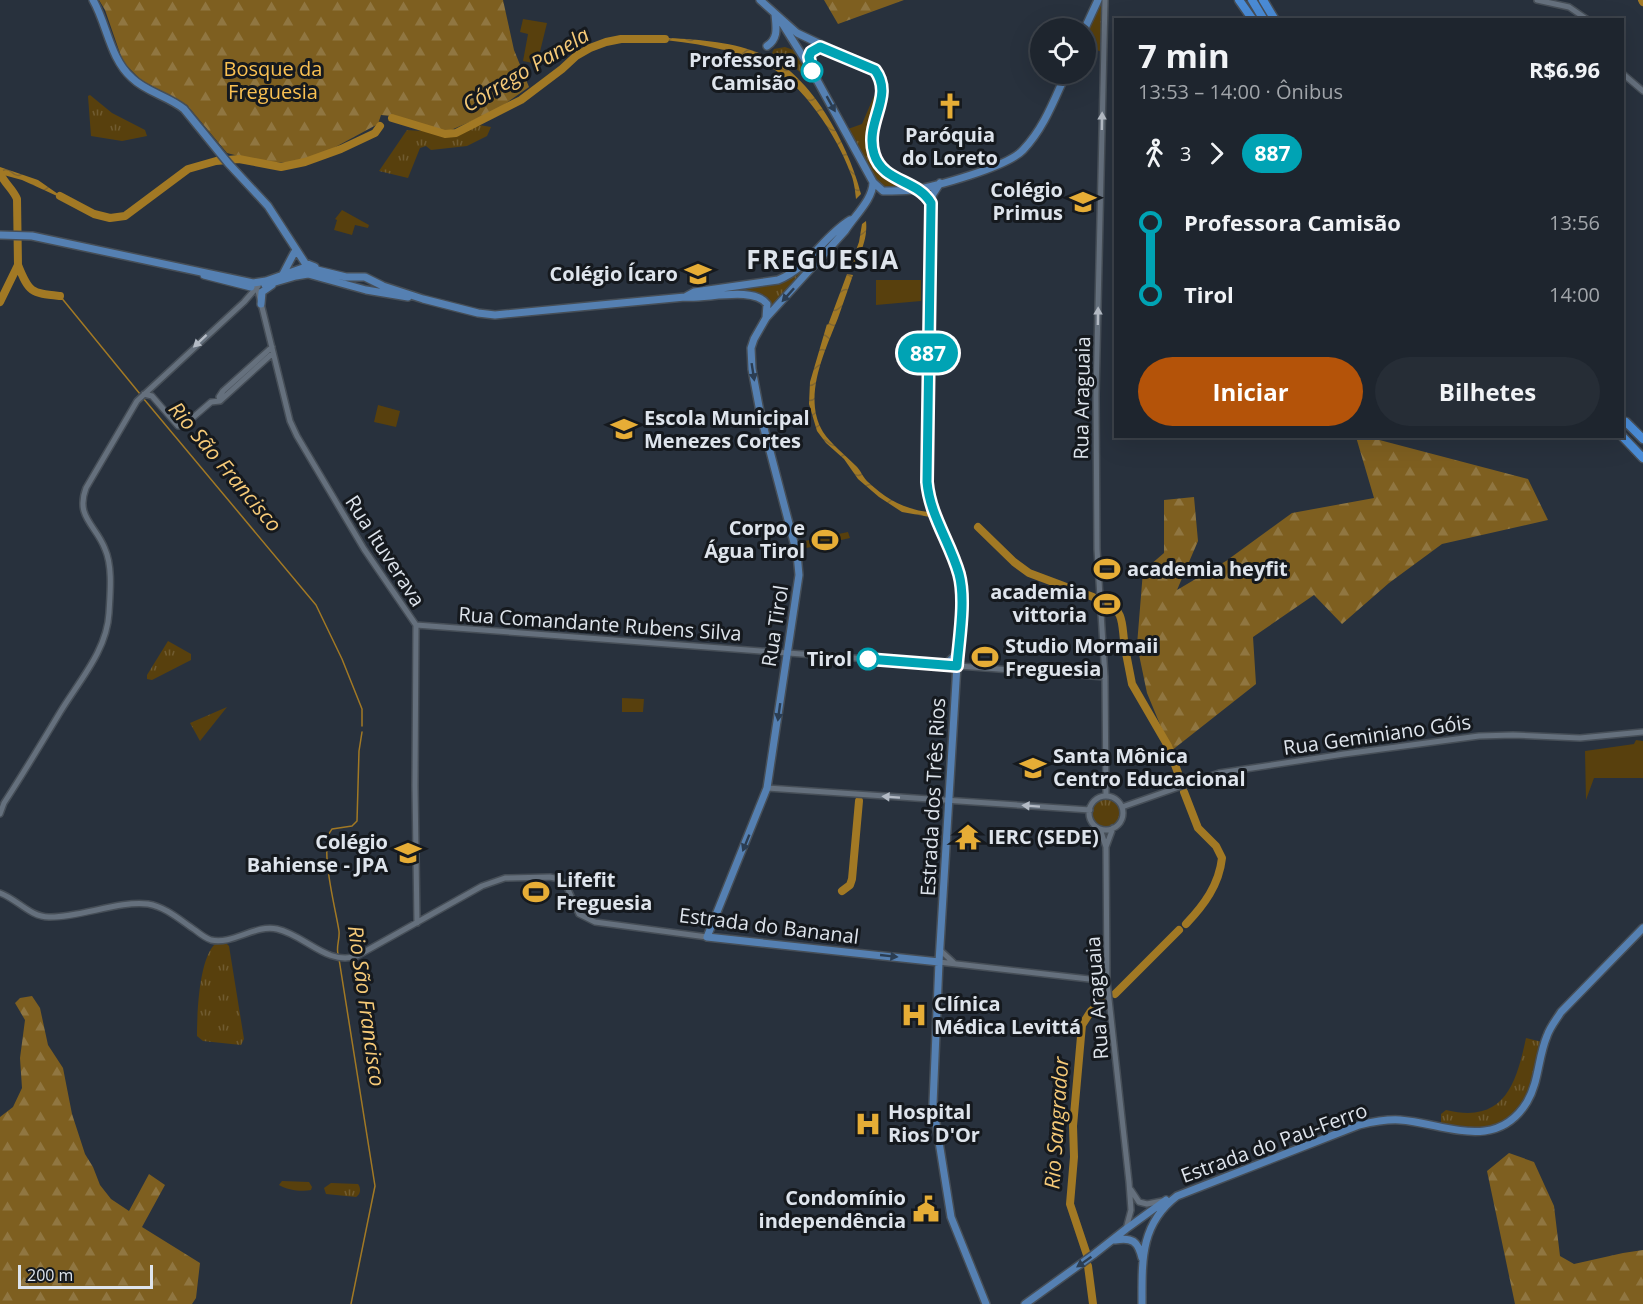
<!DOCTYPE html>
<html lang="pt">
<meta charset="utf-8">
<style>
:root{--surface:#1e252e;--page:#262d36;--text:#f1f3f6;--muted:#a1a5aa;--line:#3c424a;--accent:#b45309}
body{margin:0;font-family:"Open Sans",sans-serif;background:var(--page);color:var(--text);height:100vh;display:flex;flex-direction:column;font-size:22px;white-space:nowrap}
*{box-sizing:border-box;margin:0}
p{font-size:20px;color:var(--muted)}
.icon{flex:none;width:33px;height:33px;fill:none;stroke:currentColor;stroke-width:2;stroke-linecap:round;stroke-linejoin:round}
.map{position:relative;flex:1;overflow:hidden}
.details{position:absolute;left:1114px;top:18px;width:510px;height:420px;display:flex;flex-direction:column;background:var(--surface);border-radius:0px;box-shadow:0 6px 24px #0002,0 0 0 2px var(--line)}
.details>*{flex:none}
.badge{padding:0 12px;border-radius:20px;font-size:21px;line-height:39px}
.buttons{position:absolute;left:1030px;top:18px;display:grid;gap:12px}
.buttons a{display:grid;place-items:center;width:66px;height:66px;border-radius:50%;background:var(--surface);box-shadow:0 6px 24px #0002,0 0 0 2px var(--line);font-size:30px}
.scale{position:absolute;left:18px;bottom:15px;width:135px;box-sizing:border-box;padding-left:6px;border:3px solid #dee4ec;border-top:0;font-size:16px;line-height:21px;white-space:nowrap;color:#dee4ec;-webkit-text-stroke:4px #15191e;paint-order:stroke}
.map>.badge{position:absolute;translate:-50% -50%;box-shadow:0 0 0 3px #fff}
.legs{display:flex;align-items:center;gap:9px;height:66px;padding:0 24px;font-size:20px}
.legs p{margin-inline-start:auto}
.headline{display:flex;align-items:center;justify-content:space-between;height:102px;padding:0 24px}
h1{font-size:33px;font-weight:700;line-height:45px}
.primary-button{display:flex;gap:12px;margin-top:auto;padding:12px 24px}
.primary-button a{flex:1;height:69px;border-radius:36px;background:var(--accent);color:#fff;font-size:24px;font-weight:700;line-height:69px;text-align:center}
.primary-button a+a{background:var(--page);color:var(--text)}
ul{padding:0 24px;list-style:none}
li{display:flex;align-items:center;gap:21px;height:72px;font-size:22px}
li i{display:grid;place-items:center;width:9px;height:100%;margin:0 8px;background:currentColor}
li i::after{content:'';width:15px;height:15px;margin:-8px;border:4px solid;border-radius:50%;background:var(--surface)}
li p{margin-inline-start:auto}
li:first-child i{background:linear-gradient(#0000 50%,currentColor 0)}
li:last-child i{background:linear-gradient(currentColor 50%,#0000 0)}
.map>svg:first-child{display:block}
.grass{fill:#58400d}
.forest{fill:url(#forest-firs)}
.park{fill:url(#park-tufts)}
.water{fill:url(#water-waves)}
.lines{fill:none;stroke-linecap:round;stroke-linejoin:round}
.stream{stroke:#a27924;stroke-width:1.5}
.river{stroke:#a27924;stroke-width:8}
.minor-casing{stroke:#464e57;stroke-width:8}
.major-casing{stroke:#464e57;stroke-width:10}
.highway-casing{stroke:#464e57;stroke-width:11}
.minor{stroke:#65707d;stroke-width:5}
.major{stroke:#5580b2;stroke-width:7}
.highway{stroke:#4a8bd5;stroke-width:8}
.oneway{fill:#2b3d52}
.oneway2{fill:#b4bbc5}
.line-1-casing{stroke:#fff;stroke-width:14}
.line-1{stroke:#00a3b4;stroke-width:9}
.stop-1-dot{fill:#fff;stroke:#00a3b4;stroke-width:3}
.labels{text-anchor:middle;stroke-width:6;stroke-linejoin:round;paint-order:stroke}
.stop-label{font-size:20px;font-weight:bold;fill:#dee4ec;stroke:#15191e;text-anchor:end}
.park-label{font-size:20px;fill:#f9c052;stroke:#15191e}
.poi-label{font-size:20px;font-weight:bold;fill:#dee4ec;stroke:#15191e;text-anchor:start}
.street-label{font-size:20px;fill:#dee4ec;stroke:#15191e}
.water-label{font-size:21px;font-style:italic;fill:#f6ca78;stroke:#15191e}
.district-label{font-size:26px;font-weight:bold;letter-spacing:1.5px;fill:#dee4ec;stroke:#15191e}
</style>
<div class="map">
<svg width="1643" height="1304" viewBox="0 0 1643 1304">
<defs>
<pattern id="forest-firs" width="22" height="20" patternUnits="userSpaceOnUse" patternTransform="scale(1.5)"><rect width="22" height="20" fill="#7e5f20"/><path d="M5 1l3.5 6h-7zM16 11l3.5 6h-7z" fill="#907641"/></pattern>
<pattern id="park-tufts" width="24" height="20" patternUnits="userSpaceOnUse" patternTransform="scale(1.5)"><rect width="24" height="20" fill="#58400d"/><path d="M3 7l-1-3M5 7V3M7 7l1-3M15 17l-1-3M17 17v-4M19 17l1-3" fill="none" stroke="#705b30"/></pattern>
<pattern id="water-waves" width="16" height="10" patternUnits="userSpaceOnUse" patternTransform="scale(1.5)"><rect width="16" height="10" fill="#a27924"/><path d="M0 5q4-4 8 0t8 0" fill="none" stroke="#816630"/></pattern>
</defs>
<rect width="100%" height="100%" fill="#28313d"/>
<path class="grass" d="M523,19L547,23L537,64L523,61L528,34L520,32Z
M342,210L369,225L368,228L355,225L352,235L334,230L337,220L335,219Z
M876,280H921V301L876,305Z
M378,405L400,411L396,427L374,422Z
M848,532L850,538L802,549L800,542Z
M622,698L644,699L643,712H622Z
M1636,740L1643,741V778H1594L1586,800L1585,751L1634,744Z"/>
<path class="forest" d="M99,0H503L514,50L529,87L495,111L451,130L437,131L400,117L381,115L378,124L328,151L297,162L266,163L227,153L187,105L141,80L123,62L105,10Z
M824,0H904L838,24Z
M1356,437H1368L1528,479L1548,520L1442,544L1389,583L1342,624L1314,595L1253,637L1256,684L1171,751L1147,693L1137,645L1143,571L1164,553V500L1194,497L1198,541L1177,590L1226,561L1292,513L1374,498Z
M32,996L40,1008L48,1045L63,1068L72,1114L85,1154L93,1167L100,1185L111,1199L129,1211L149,1174L165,1185L142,1227L200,1263L196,1298L192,1304H0V1117L13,1107L22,1088L20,1058L25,1020L15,1003L20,998Z
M1509,1153L1534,1162L1554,1206L1560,1256L1574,1264L1623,1253L1643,1250V1304H1515L1487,1171Z"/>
<path class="park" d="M1101,0H1104L1102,52L1086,46V34Z
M785,47L796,51L808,71L803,75L789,62L772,53L774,49Z
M90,95L112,113L145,130L147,136L122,141L91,136L88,96Z
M874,96L879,97C863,142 858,165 908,187H886L876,181L848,129L862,124Z
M479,125L491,127L487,136L467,146L431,150L426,146L420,148L408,178L379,171L407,130C433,132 454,132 479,125Z
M829,241L831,242L773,307C763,283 737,292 716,294L718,290C747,288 781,290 804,269C813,260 820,249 829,241Z
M168,641L191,654V660L152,680L147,679V675Z
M227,707L200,741L190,723Z
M1092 813a15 15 0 1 1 30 0a15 15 0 1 1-30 0Z
M226,943L229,946L244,1039L241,1045L203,1041L197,1036C197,1014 199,959 215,944Z
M1526,1038L1542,1042C1538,1060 1535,1080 1527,1096C1509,1129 1473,1134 1441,1123V1114L1446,1110C1504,1124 1516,1085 1526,1038Z
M282,1181L309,1182L312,1187L311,1190C302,1192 287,1190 279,1185Z
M331,1183L358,1184C361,1188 361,1194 356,1197L326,1194L324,1188Z"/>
<path class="water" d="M669,38C703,40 740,42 772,59C814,80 850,149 861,194L856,199C855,190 854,180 850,172C837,136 802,82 766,65C731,48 693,43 655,39Z
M0,167L38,180L68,201L22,180L0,174Z
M866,221C868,239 860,252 856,267H850L859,242L862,224Z
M847,274L853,275C848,289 843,304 838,318C825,351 802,397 823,432C831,444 845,455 855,465C861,470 863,478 868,482C886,499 904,509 928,512L930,517L902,512L879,497L858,479L844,459L826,443L817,431L809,404L810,382L827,324L828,325Z"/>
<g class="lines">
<path class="stream" d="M60,296L140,394
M143,398L316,605L342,659L362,709V726
M338,954C336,946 340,939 339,931C336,910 318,844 332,829L352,826L357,821L359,751L362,732
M339,959L375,1186L351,1304"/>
<path class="river" d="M1642,0L1643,2
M392,118L445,134L456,133L521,100L562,69L576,56L590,48L606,42L621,39H665
M0,173C4,183 13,189 17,199L18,265L0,302
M60,196L94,214L110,218L125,216L188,169L216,161L239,159L281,167L305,162L341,149L375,133L380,126
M18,265C29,293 31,293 60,296
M978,527L1014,562L1029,573L1093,597
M1107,603C1123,610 1122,624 1124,640
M1125,648L1132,684L1168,746L1181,781
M1184,792L1198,828L1216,846L1222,858C1219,885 1204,905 1186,924
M842,891L850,885L852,879L859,801
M1115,994L1179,930
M1087,1255L1070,1204L1074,1157L1073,1126L1082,1025L1091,1011L1104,1000
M1088,1266L1093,1304"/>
<g class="minor-casing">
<path id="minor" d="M1105,0L1096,395L1097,549L1105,677L1106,796
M1537,0L1569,7L1588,20
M1623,74L1643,91
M253,283L258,291L290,421L297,436L364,549L416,625L415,786L417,923
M144,394L152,396L178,426H183L211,402L220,401L273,353
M220,401L219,397L223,391L272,347
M416,625L1105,677
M767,788L1090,810
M1089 813a17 17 0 1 1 34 0a17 17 0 1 1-34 0Z
M1122,807L1219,773L1344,754L1479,736L1513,735L1580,738L1643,732
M0,814L4,803C23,774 41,744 59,714C78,682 107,651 109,613C110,594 113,567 105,549C96,525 75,517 86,488L137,401L244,302L258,286
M1100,829L1106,847L1107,981L1129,1182L1131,1210L1126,1229
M1106,847L1113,828
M0,893C17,899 30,917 49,917C79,918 120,900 148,904C166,907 180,920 195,930C200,934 205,938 211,940C233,945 255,924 277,929C305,935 327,966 357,956L482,886L505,878L550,877L559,879L566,885L579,914L595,922L707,937
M940,950L954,963
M939,962L1107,981
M1131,1190L1139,1202L1147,1204L1162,1201"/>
</g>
<g class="major-casing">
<path id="major" d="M93,0C107,24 110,59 132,78C146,92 168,96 184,109L228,163L268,206L305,263L315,267
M760,0L797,33L875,70C895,96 864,122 874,154C883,183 917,179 931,203
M780,20L812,71L873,182L883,191C892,191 902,191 911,190C935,187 1007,167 1023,150C1044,128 1054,100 1066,74
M1085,28L1098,0
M767,46C779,38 776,27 775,14
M810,65C807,55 812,47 823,48
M873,182C873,200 854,216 845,231L766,318L754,339L751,348L752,369L761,417L797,554L799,575L767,788L707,937L939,962
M940,183L933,194L931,203L927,482C930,524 961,557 961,599L939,962L933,1104L951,1217L986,1304
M0,235L32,236L253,283L266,281L303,268L313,269L346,277H365L383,286L423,299L478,313L495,315L685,297C706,299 754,286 767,304L766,318
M283,274L294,253
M204,275L251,287
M265,285L296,276L308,274L366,290L408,297
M685,297L694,292L778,280C809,268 822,237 850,220
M261,304L262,292L272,285
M945,665L956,655
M1115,1240C1132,1237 1138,1241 1142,1258
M1025,1304L1093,1255L1126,1229L1166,1200
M1142,1304C1142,1261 1140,1224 1177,1196L1359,1125C1372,1122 1386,1119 1400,1120C1444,1123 1496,1153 1527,1102C1539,1082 1538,1057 1547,1036C1550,1027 1556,1020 1561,1012L1643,928"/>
</g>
<g class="highway-casing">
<path id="highway" d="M1239,0L1253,20
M1252,0L1264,20
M1263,0L1275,20
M1626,422L1643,439
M1622,436L1643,458"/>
</g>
<use href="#minor" class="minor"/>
<use href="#major" class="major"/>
<use href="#highway" class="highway"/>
</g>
<defs><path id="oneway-solid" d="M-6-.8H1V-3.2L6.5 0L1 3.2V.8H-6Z" transform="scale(1.5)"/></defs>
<g class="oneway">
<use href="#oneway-solid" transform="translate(831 104) rotate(61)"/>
<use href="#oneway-solid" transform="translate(788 295) rotate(132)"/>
<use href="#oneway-solid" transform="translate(753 372) rotate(81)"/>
<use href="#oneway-solid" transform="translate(779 712) rotate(98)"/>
<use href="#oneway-solid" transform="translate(746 843) rotate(112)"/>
<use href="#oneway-solid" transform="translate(889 956) rotate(6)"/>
<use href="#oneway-solid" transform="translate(1084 1262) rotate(145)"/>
</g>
<g class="oneway2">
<use href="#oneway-solid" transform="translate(1102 121) rotate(-89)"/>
<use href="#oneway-solid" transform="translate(1098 316) rotate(-89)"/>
<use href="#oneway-solid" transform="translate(200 341) rotate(137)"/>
<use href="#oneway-solid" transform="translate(891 797) rotate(-176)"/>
<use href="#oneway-solid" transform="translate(1031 806) rotate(-176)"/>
</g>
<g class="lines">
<g class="line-1-casing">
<path id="line-1" d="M812,71L809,57L811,52L820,47L875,70C895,97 864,122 874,154C883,183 917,179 931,203L927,482C930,516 950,542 959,574C966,600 959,639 957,666L868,659"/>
</g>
<use href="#line-1" class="line-1"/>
</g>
<defs>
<g id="church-bare" transform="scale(2.07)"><path d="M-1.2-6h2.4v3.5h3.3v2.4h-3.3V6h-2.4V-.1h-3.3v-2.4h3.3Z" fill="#e6ad36" stroke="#15191e" stroke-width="2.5" paint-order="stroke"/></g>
<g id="school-bare" transform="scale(2.07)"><path d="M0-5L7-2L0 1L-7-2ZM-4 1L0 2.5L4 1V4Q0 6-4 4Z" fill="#e6ad36" stroke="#15191e" stroke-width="2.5" paint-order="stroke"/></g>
<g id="stadium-bare" transform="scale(2.07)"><path d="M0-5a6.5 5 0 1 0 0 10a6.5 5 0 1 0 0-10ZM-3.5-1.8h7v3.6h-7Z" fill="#e6ad36" stroke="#15191e" stroke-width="2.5" paint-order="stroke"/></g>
<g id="temple-bare" transform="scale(2.07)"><path d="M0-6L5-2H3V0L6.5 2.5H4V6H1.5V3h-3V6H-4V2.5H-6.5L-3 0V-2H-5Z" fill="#e6ad36" stroke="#15191e" stroke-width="2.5" paint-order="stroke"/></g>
<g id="hospital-bare" transform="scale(2.07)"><path d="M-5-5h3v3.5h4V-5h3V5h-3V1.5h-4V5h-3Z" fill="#e6ad36" stroke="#15191e" stroke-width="2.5" paint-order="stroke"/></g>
<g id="civic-bare" transform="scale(2.07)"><path d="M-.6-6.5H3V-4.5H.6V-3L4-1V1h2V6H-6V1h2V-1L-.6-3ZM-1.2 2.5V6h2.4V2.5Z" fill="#e6ad36" stroke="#15191e" stroke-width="2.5" paint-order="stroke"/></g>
</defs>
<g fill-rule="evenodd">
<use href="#church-bare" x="950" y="106"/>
<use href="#school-bare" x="1083" y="202"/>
<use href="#school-bare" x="698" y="274"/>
<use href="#school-bare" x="624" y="429"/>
<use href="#stadium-bare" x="825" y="540"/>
<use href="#stadium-bare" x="1107" y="569"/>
<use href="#stadium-bare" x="1107" y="604"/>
<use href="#stadium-bare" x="985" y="657"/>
<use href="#school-bare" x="1033" y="768"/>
<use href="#temple-bare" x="968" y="837"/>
<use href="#school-bare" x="408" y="853"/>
<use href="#stadium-bare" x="536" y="892"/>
<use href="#hospital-bare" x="914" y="1015"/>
<use href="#hospital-bare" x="868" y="1124"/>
<use href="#civic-bare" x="926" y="1209"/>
</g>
<g class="stop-1-dot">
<circle cx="812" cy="71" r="10"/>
<circle cx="868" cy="659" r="10"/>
</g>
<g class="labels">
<g class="stop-label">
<text x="796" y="67">Professora<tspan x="796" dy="23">Camisão</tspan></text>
<text x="852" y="666">Tirol</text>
</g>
<g class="park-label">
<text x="273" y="76">Bosque da<tspan x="273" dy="23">Freguesia</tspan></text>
</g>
<g class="poi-label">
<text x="950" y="142" text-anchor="middle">Paróquia<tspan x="950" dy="23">do Loreto</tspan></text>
<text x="1063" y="197" text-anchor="end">Colégio<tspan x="1063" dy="23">Primus</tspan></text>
<text x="678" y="281" text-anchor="end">Colégio Ícaro</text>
<text x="644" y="425">Escola Municipal<tspan x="644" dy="23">Menezes Cortes</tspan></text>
<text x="805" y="535" text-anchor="end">Corpo e<tspan x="805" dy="23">Água Tirol</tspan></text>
<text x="1127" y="576">academia heyfit</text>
<text x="1087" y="599" text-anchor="end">academia<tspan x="1087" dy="23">vittoria</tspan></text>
<text x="1005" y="653">Studio Mormaii<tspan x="1005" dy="23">Freguesia</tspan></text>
<text x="1053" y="763">Santa Mônica<tspan x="1053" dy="23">Centro Educacional</tspan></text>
<text x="988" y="844">IERC (SEDE)</text>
<text x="388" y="849" text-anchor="end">Colégio<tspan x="388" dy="23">Bahiense - JPA</tspan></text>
<text x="556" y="887">Lifefit<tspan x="556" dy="23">Freguesia</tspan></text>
<text x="934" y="1011">Clínica<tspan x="934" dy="23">Médica Levittá</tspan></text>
<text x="888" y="1119">Hospital<tspan x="888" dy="23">Rios D'Or</tspan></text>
<text x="906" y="1205" text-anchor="end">Condomínio<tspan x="906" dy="23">independência</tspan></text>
</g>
<g class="street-label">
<text transform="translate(1082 398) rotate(-89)" y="7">Rua Araguaia</text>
<text transform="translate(385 551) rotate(57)" y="7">Rua Ituverava</text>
<text transform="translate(600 624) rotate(4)" y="7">Rua Comandante Rubens Silva</text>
<text transform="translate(775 626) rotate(-81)" y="7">Rua Tirol</text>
<text transform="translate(1377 735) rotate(-8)" y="7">Rua Geminiano Góis</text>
<text transform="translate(933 797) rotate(-87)" y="7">Estrada dos Três Rios</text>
<text transform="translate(769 926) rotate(7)" y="7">Estrada do Bananal</text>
<text transform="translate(1097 998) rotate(-94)" y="7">Rua Araguaia</text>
<text transform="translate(1274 1143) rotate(-20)" y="7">Estrada do Pau-Ferro</text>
</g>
<g class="water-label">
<text transform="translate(526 70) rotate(-31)" y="7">Córrego Panela</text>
<text transform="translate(225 467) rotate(50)" y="7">Rio São Francisco</text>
<text transform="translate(366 1006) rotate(82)" y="7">Rio São Francisco</text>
<text transform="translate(1057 1123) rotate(-86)" y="7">Rio Sangrador</text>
</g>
<g class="district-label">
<text x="823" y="269">FREGUESIA</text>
</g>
</g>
</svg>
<div class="buttons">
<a><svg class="icon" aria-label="locate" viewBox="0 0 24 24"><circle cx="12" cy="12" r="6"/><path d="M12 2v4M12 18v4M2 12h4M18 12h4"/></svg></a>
</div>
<div class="scale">200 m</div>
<b class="badge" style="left:928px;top:353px;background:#00a3b4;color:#fff">887</b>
<section class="details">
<div class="headline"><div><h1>7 min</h1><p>13:53 – 14:00 · Ônibus</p></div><b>R$6.96</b></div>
<div class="legs"><svg class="icon" aria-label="walk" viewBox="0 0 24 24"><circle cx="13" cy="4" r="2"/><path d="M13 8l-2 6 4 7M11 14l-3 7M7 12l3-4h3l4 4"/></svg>3<svg class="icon" aria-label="forward" viewBox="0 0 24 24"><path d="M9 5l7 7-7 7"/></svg><b class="badge" style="background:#00a3b4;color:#fff">887</b></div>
<ul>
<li><i style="color:#00a3b4"></i><b>Professora Camisão</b><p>13:56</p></li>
<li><i style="color:#00a3b4"></i><b>Tirol</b><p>14:00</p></li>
</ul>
<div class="primary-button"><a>Iniciar</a><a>Bilhetes</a></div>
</section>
</div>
